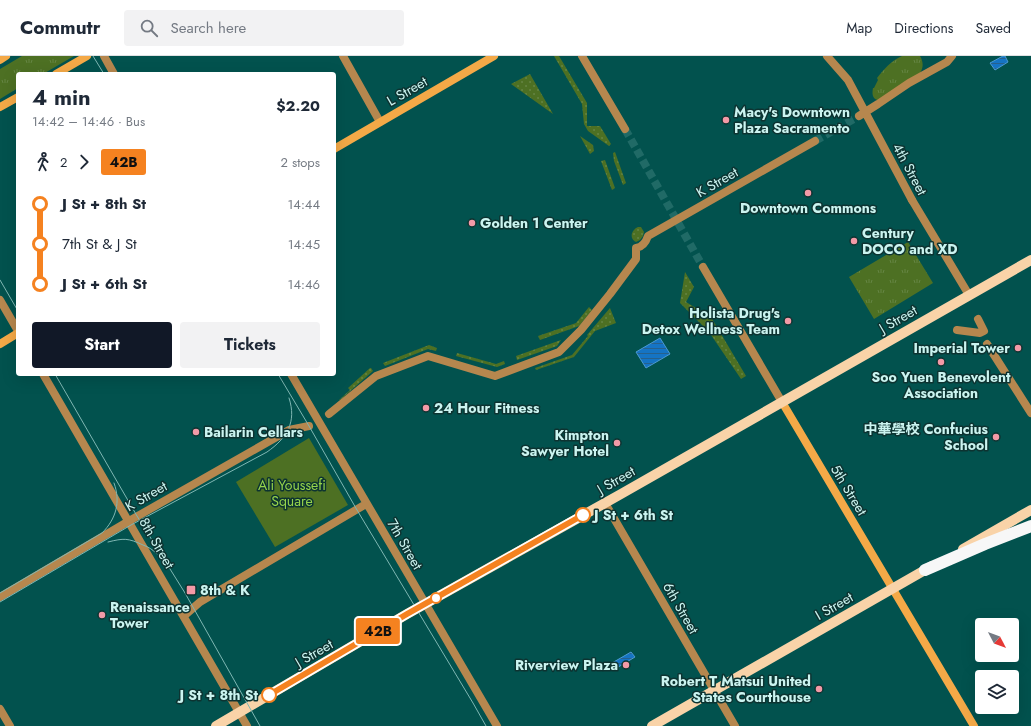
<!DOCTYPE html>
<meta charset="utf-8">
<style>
:root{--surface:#fff;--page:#f2f2f3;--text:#1f2937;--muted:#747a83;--line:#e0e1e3;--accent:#111827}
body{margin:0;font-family:Jost,"Noto Sans SC",sans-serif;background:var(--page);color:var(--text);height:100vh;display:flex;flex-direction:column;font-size:15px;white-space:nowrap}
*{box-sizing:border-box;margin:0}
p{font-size:13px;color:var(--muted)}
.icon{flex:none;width:22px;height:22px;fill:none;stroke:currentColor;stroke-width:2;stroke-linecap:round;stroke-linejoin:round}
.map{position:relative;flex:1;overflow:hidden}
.panel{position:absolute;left:16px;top:16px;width:320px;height:304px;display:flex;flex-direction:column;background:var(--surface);border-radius:4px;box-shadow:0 4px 16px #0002}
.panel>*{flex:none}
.badge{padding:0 8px;border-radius:3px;font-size:14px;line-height:26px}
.needle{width:26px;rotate:131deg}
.tools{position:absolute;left:975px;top:562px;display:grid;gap:8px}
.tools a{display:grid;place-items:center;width:44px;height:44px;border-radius:4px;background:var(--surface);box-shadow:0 4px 16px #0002;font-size:20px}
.map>.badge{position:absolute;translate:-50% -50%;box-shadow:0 0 0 2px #fff}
.legs{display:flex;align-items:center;gap:6px;height:44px;padding:0 16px;font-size:13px}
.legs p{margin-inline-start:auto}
.overview{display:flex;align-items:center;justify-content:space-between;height:68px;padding:0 16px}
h1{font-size:22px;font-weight:700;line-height:30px}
.action{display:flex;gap:8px;margin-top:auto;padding:8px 16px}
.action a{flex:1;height:46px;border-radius:4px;background:var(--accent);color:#fff;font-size:16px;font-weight:700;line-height:46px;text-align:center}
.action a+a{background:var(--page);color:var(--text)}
ul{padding:0 16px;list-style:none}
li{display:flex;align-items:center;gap:14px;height:40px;font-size:15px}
li i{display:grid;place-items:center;width:6px;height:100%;margin:0 5px;background:currentColor}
li i::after{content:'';width:10px;height:10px;margin:-5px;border:3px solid;border-radius:50%;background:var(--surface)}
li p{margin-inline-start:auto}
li:first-child i{background:linear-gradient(#0000 50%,currentColor 0)}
li:last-child i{background:linear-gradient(currentColor 50%,#0000 0)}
header{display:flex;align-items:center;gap:24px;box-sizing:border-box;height:56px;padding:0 20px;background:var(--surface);border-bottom:1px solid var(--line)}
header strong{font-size:19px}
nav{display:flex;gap:22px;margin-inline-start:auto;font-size:14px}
.search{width:280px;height:36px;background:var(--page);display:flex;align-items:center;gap:10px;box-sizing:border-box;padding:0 14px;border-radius:4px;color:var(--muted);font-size:15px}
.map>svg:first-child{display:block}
.grass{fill:url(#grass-tufts)}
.park{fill:#4d7023}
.garden{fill:url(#garden-dots)}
.water{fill:url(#water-rules);stroke:#4c9ad1}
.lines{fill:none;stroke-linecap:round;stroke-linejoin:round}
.pedestrian-tunnel{stroke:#206a66;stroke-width:8;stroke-dasharray:8 4;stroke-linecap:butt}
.tertiary-tunnel{stroke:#206a66;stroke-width:8;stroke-dasharray:8 4;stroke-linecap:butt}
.pedestrian{stroke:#b6874e;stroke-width:8}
.minor{stroke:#b6874e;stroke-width:8}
.tertiary{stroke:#b6874e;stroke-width:8}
.secondary{stroke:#f4a947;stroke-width:8}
.primary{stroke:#f9d3a8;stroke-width:10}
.motorway{stroke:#f7f7f7;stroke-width:12}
.tram{stroke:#7fb7b3;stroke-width:1}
.line-1-casing{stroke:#fff;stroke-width:9}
.line-1{stroke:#f58220;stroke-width:6}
.poi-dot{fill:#f39aa7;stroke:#0d3331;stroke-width:1.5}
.stop-1-dot{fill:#fff;stroke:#f58220;stroke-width:2}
.labels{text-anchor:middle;stroke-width:3;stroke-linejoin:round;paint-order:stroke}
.street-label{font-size:14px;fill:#cbf4f0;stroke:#0d3331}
.poi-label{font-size:14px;font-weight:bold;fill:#cbf4f0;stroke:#0d3331;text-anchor:start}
.park-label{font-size:14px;fill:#96d44b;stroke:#0d3331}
.stop-label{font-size:14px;font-weight:bold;fill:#cbf4f0;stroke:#0d3331;text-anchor:start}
</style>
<header>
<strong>Commutr</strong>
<div class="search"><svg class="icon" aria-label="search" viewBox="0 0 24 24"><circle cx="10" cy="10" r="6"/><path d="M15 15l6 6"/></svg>Search here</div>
<nav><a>Map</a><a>Directions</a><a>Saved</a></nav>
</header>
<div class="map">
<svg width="1031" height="670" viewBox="0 0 1031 670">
<defs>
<pattern id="grass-tufts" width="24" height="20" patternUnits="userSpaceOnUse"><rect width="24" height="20" fill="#4d7023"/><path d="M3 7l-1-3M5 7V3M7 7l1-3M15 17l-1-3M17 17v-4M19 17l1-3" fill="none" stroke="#658543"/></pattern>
<pattern id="garden-dots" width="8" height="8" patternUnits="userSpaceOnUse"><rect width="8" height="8" fill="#4d7023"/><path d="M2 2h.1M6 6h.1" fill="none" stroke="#658543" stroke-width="1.8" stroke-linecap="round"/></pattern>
<pattern id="water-rules" width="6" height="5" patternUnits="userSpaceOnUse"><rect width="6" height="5" fill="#1574c4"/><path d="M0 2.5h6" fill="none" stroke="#27618c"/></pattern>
</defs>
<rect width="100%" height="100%" fill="#02524e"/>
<path class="grass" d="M22,0H74L43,18H18V32L0,43V13Z
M902,0H920C923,5 924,11 920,17L878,44C872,43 872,37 873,32H874L878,24L877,22C884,13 891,5 902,0Z
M908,186L933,227L874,263L849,221Z"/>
<path class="park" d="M309,382L348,449L275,491L236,426Z"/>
<path class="garden" d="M554,0H559L587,47V70H600L611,88L609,90L588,75L584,68L582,48Z
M530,18L553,58L511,28Z
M580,80L593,89L594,95L590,98Z
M615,96L626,127L623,129L614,105L613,97Z
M605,104L615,132L612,134L601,105Z
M638,171H641L644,176L643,180L640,184L636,186C629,183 631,174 638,171Z
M685,216L694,231L686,246L711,261L746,320L741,323L709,276L680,247Z
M589,251L592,254L579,270L540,284L538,280L576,267Z
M610,252L616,267L595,275L574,301L536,314L535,312L572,299L588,280L587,279Z
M561,284L557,290L517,304L516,300Z
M429,289L437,292L436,295L428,293L385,310L383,307Z
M457,297L496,308L504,305L505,308L497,311L456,300Z
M370,312H371L373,315L340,344H339L350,334L348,332Z"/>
<path class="water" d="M1003,0H1005L1008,6L995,14L990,7Z
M660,282L670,298L646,312L636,296Z
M631,596L635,601L615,613L612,607Z"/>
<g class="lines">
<path class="pedestrian-tunnel" d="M815,85L859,60"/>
<path class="tertiary-tunnel" d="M625,73L703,211"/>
<path class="pedestrian" d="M827,0L848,24L912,144
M859,60L878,48L909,27L947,6L952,0
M957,274L980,277L984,275L978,263
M329,358L376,320L428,300L495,320L559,296L581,274L610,238L636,203V192C643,191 646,186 648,180L815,85
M129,465L289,374L309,370"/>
<path class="minor" d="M104,0L114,18
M343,0L380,66
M912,144L969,239
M0,244L18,275
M987,288L1031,357
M43,318L247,670
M291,318L497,670
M605,447L735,670
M0,541L129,465
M184,560L200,546L366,448"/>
<path class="tertiary" d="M582,0L625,73
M703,211L782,346
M0,653L10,670"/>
<path class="secondary" d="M0,4L6,0
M56,18L87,0
M0,51L18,41
M334,93L494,0
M0,288L18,277
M782,346L974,670"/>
<path class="primary" d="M963,493L1031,454
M216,670L407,558L621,438L1031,204
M652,670L932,510"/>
<path class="motorway" d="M925,514L985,488L1031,470"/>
<path class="tram" d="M93,0L104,18
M0,224L18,255
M55,318L137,460L185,537L260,670
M278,318L309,370L357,454L473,647L486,670
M108,486C124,482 128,482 143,489C149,491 153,494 157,498
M0,537L102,477C116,463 121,446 114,427
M0,546L131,469L267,396C287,382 297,366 289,342"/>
</g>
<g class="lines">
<g class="line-1-casing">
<path id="line-1" d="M269,639L407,558L583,459"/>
</g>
<use href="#line-1" class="line-1"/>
</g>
<g class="poi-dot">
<circle cx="726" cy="64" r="4"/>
<circle cx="808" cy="137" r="4"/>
<circle cx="472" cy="167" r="4"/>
<circle cx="854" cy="185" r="4"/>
<circle cx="788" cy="265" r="4"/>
<circle cx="1018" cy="292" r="4"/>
<circle cx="941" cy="306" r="4"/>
<circle cx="426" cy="352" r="4"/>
<circle cx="196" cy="376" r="4"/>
<circle cx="996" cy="381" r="4"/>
<circle cx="617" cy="387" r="4"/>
<rect x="186" y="529" width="10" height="10" rx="2"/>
<circle cx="102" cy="559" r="4"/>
<circle cx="626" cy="609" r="4"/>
<circle cx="819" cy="633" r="4"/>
</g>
<g class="stop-1-dot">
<circle cx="583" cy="459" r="7"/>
<circle cx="436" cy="542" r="5"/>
<circle cx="269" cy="639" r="7"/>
</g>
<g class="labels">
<g class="street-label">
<text transform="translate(407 35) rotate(-30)" y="5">L Street</text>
<text transform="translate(910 113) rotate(62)" y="5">4th Street</text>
<text transform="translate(717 126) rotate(-30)" y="5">K Street</text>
<text transform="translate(898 263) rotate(-30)" y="5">J Street</text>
<text transform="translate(616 424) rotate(-30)" y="5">J Street</text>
<text transform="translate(849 434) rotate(59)" y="5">5th Street</text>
<text transform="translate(146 440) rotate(-30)" y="5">K Street</text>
<text transform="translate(157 487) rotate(60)" y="5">8th Street</text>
<text transform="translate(405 488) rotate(60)" y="5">7th Street</text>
<text transform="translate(834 550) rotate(-30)" y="5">I Street</text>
<text transform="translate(681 552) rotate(60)" y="5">6th Street</text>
<text transform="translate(314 597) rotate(-30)" y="5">J Street</text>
</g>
<g class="poi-label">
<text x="734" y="61">Macy's Downtown<tspan x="734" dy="16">Plaza Sacramento</tspan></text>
<text x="808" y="157" text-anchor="middle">Downtown Commons</text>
<text x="480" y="172">Golden 1 Center</text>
<text x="862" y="182">Century<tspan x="862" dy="16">DOCO and XD</tspan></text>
<text x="780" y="262" text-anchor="end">Holista Drug's<tspan x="780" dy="16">Detox Wellness Team</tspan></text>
<text x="1010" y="297" text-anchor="end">Imperial Tower</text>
<text x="941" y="326" text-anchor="middle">Soo Yuen Benevolent<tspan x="941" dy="16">Association</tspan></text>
<text x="434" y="357">24 Hour Fitness</text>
<text x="988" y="378" text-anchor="end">中華學校 Confucius<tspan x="988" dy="16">School</tspan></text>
<text x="204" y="381">Bailarin Cellars</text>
<text x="609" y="384" text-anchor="end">Kimpton<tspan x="609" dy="16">Sawyer Hotel</tspan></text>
<text x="200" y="539">8th &amp; K</text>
<text x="110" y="556">Renaissance<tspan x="110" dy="16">Tower</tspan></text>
<text x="618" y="614" text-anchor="end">Riverview Plaza</text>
<text x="811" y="630" text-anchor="end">Robert T Matsui United<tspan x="811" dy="16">States Courthouse</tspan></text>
</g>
<g class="park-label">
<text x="292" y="434">Ali Youssefi<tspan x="292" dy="16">Square</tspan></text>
</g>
<g class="stop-label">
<text x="594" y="464">J St + 6th St</text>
<text x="258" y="644" text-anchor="end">J St + 8th St</text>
</g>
</g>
</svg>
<div class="tools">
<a><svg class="needle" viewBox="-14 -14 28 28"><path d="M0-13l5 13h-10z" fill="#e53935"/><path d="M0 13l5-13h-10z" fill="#747a83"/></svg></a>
<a><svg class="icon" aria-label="layers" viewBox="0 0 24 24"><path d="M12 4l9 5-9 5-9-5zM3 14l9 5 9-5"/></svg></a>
</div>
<b class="badge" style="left:378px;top:575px;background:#f58220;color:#111">42B</b>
<section class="panel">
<div class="overview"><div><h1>4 min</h1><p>14:42 – 14:46 · Bus</p></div><b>$2.20</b></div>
<div class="legs"><svg class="icon" aria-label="walk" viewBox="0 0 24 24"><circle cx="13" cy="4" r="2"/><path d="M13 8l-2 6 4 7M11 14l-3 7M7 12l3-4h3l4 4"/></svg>2<svg class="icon" aria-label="forward" viewBox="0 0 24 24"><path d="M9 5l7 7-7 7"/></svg><b class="badge" style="background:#f58220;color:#111">42B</b><p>2 stops</p></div>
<ul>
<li><i style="color:#f58220"></i><b>J St + 8th St</b><p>14:44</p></li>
<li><i style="color:#f58220"></i><span>7th St &amp; J St</span><p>14:45</p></li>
<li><i style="color:#f58220"></i><b>J St + 6th St</b><p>14:46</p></li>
</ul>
<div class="action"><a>Start</a><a>Tickets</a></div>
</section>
</div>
